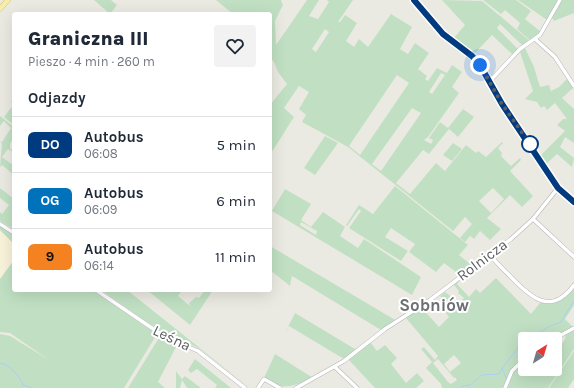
<!DOCTYPE html>
<html lang="pl">
<meta charset="utf-8">
<style>
:root{--surface:#fff;--page:#f2f2f3;--text:#1f2937;--muted:#747a83;--line:#e0e1e3}
body{margin:0;font-family:Karla,sans-serif;background:var(--page);color:var(--text);height:100vh;display:flex;flex-direction:column;font-size:15px;white-space:nowrap}
*{box-sizing:border-box;margin:0}
p{font-size:13px;color:var(--muted)}
.icon{flex:none;width:22px;height:22px;fill:none;stroke:currentColor;stroke-width:2;stroke-linecap:round;stroke-linejoin:round}
.map{position:relative;flex:1;overflow:hidden}
.sheet{position:absolute;left:12px;top:12px;width:260px;height:280px;display:flex;flex-direction:column;background:var(--surface);border-radius:4px;box-shadow:0 4px 16px #0002}
.sheet>*{flex:none}
.badge{padding:0 8px;border-radius:6px;font-size:14px;line-height:26px}
.needle{width:26px;rotate:37deg}
.buttons{position:absolute;left:518px;top:332px;display:grid;gap:8px}
.buttons a{display:grid;place-items:center;width:44px;height:44px;border-radius:4px;background:var(--surface);box-shadow:0 4px 16px #0002;font-size:20px}
.you{position:absolute;width:20px;height:20px;margin:-10px;border:3px solid #fff;border-radius:50%;background:#1a73e8;box-shadow:0 0 0 6px #1a73e833}
.map>.badge{position:absolute;translate:-50% -50%;box-shadow:0 0 0 2px #fff}
h2{padding:0 16px;font-size:15px;line-height:36px}
.round{display:grid;place-items:center;flex:none;width:42px;height:42px;border-radius:4px;background:var(--page)}
.overview{display:flex;align-items:center;justify-content:space-between;height:68px;padding:0 16px}
h1{font-size:19px;font-weight:800;line-height:30px}
ul{padding:0;list-style:none}
li{display:flex;align-items:center;gap:12px;height:56px;padding:0 16px;border-top:1px solid var(--line)}
li div{flex:1}
li b{display:block;font-size:15px}
li em{font-style:normal}
li .badge{min-width:44px;font-weight:700;text-align:center}
.map>svg:first-child{display:block}
.commercial{fill:#f9f3da}
.green{fill:#c1e0c3;fill-rule:evenodd}
.lines{fill:none;stroke-linecap:round;stroke-linejoin:round}
.stream{stroke:#aacff4;stroke-width:1}
.minor-casing{stroke:#b3b4b8;stroke-width:4.5}
.major-casing{stroke:#dfc567;stroke-width:5.5}
.minor{stroke:#fff;stroke-width:3.5}
.major{stroke:#f4edae;stroke-width:4.5}
.line-casing{stroke:#fff;stroke-width:9}
.line{stroke:#003b80;stroke-width:6}
.walk{stroke:#5b5d61;stroke-width:4;stroke-dasharray:0 7.2}
.stop-dot{fill:#fff;stroke:#003b80;stroke-width:2}
.labels{text-anchor:middle;stroke-width:4;stroke-linejoin:round;paint-order:stroke}
.street-label{font-size:15px;fill:#5b5d61;stroke:#fff}
.quarter-label{font-size:17px;font-weight:bold;fill:#6c6f73;stroke:#fff}
</style>
<div class="map">
<svg width="574" height="388" viewBox="0 0 574 388">
<rect width="100%" height="100%" fill="#ebeae2"/>
<path class="commercial" d="M0,230L14,244V260L0,279Z"/>
<path class="green" d="M94,0H111L117,5L110,14Z
M216,0H281L283,5L275,21L276,45L307,0H319L309,16L318,19L329,2L327,0H353L338,22H340L345,15L357,23L346,41L354,47L359,39L368,47L391,14L412,27L400,49L408,54L415,43L429,53L418,69L427,76L425,79L428,81L437,68L447,73L452,65L462,72L452,87L459,93L428,137L424,140L431,144L433,140L429,138L440,122L448,128L463,109L474,117L458,137L449,129L429,154L423,150L396,183L410,194L436,163L445,171L466,145L476,153L478,151L486,157L502,142L503,143L498,148L502,153L501,156L511,166L520,158L521,160L510,171L533,196L522,207L510,195L487,218L501,229L490,240L480,231L474,239L470,236L465,242L460,238L472,224L465,217L453,231L348,147L302,122L306,115L299,109L309,92L299,86L284,108L294,117L270,155V105L287,84L278,72L274,62L270,57V14H233ZM325,29L329,32L316,52L312,49ZM441,73L445,75L432,94L429,92ZM397,75L409,83L360,155L349,146ZM412,108L421,113L381,171L372,164ZM493,188L504,199L491,213L479,201Z
M442,0L482,1L530,41L523,46L500,24L497,28L519,50L513,55L492,35L473,55L452,40L465,25Z
M483,0H516L531,11L525,19L541,32L531,41L517,29L520,23L505,10L501,14Z
M518,0H558L547,20Z
M561,0H574V13L554,21L551,16Z
M525,48L534,67L540,87L549,85L551,91L559,87L567,79L573,88L562,98L574,109V143L565,137L560,147L574,158L572,167L557,154L545,165L540,156L565,131L557,125L563,119H567L555,103L547,110L544,106L541,108L537,102L525,99L533,91L520,52Z
M14,97V125L4,117L14,104L11,102Z
M0,116L14,127V137L10,144V148L14,153L8,149L2,157L14,166V175L2,165L0,167L2,144L0,141L2,142L11,128L4,121L0,126Z
M325,136L338,143L315,175L304,168Z
M453,143L462,149L452,161L443,155Z
M395,186L468,245L459,255L470,264L469,268L460,275L444,263L436,272L409,252L415,244L391,228L385,237L408,251L401,261L349,228L361,211L359,209L347,226L346,225L359,205L373,214Z
M0,188L14,199V229L0,221V212L2,214L9,205L0,198Z
M285,189L311,204L301,220L311,227L323,212L345,227L340,236L358,248L364,239L421,277L412,295L272,211ZM301,222L317,231L316,235L300,225Z
M0,226L14,236V244L0,230Z
M270,246L397,321L375,336L381,330L292,276L290,286L270,270Z
M14,260V290H93L157,334L124,388H0V334L10,336L49,360L10,333L0,332V279Z
M462,277L457,284L469,297L476,289L480,293L496,278L531,314L540,303C556,304 563,297 574,287V305L565,319L573,327L554,338L525,339V369H539L544,372L547,369H555V355L565,339L566,334L574,329V349L548,388H442L441,384L426,368L432,362L421,349L424,347L435,360L438,356L406,318L421,307L439,327L449,317L445,312L451,306L440,296L445,292L459,303L464,298L458,293L459,291L453,284ZM454,355L461,363L450,372L444,364ZM438,359L454,378L455,377L457,380L451,384L448,382L433,363Z
M101,290H127L250,388L200,349L183,340L169,336L139,317Z
M147,290H182L178,296L190,306L189,303L196,297L199,298L205,290H213L190,325Z
M295,313L355,349L366,343L344,359L289,326L284,335Z
M160,336L176,347L158,382L165,388H128Z
M370,342L377,351L385,345L397,358L391,364L406,383L417,373L424,381L416,388H375L348,359Z
M574,351V379L568,388H549Z
M275,354L310,376L312,377C302,383 290,388 279,386C274,382 270,379 264,378Z
M195,359L231,388H215L217,385L197,369L191,373L188,370Z
M176,371L182,379L185,376L201,388H187L182,380L180,388H176Z"/>
<g class="lines">
<path class="stream" d="M530,339L550,326L561,322L574,301
M0,363C9,364 20,376 23,385L32,388
M502,368L507,380
M461,388L462,386L470,385L482,375L499,374C501,369 521,343 525,341"/>
<g class="minor-casing">
<path id="minor" d="M414,0L443,34L472,56L480,65L502,104L558,188L574,202
M535,39L555,57L574,86
M490,81L520,49L540,35L560,0
M533,219L574,257
M0,224L14,233
M490,254C495,262 504,270 511,277C531,298 551,316 574,285
M96,290L165,337L198,351L245,388
M554,339L574,328
M335,367L357,388
M258,388L264,379L280,388
M296,388L344,361L385,329L430,300L511,239L533,219L558,188
M505,388L512,371L525,358"/>
</g>
<g class="major-casing">
<path id="major" d="M0,9L8,0"/>
</g>
<use href="#minor" class="minor"/>
<use href="#major" class="major"/>
</g>
<g class="lines">
<g class="line-casing">
<path id="line" d="M414,0L443,34L472,56L480,65L502,104L558,188L574,202"/>
</g>
<use href="#line" class="line"/>
<path class="walk" d="M480,65L502,104L532,147L530,144"/>
</g>
<circle class="stop-dot" cx="530" cy="144" r="8"/>
<g class="labels">
<g class="street-label">
<text transform="translate(482 260) rotate(-37)" y="5">Rolnicza</text>
<text transform="translate(172 338) rotate(26)" y="5">Leśna</text>
</g>
<g class="quarter-label">
<text x="434" y="311">Sobniów</text>
</g>
</g>
</svg>
<div class="buttons">
<a><svg class="needle" viewBox="-14 -14 28 28"><path d="M0-13l5 13h-10z" fill="#e53935"/><path d="M0 13l5-13h-10z" fill="#747a83"/></svg></a>
</div>
<div class="you" style="left:480px;top:65px"></div>
<section class="sheet">
<div class="overview"><div><h1>Graniczna III</h1><p>Pieszo · 4 min · 260 m</p></div><a class="round"><svg class="icon" aria-label="heart" viewBox="0 0 24 24"><path d="M12 20l-8-8c-3-5 5-10 8-4 3-6 11-1 8 4z"/></svg></a></div>
<h2>Odjazdy</h2>
<ul>
<li><span class="badge" style="background:#003b80;color:#fff">DO</span><div><b>Autobus</b><p>06:08</p></div><em>5 min</em></li>
<li><span class="badge" style="background:#0072bc;color:#fff">OG</span><div><b>Autobus</b><p>06:09</p></div><em>6 min</em></li>
<li><span class="badge" style="background:#f58220;color:#111">9</span><div><b>Autobus</b><p>06:14</p></div><em>11 min</em></li>
</ul>
</section>
</div>
